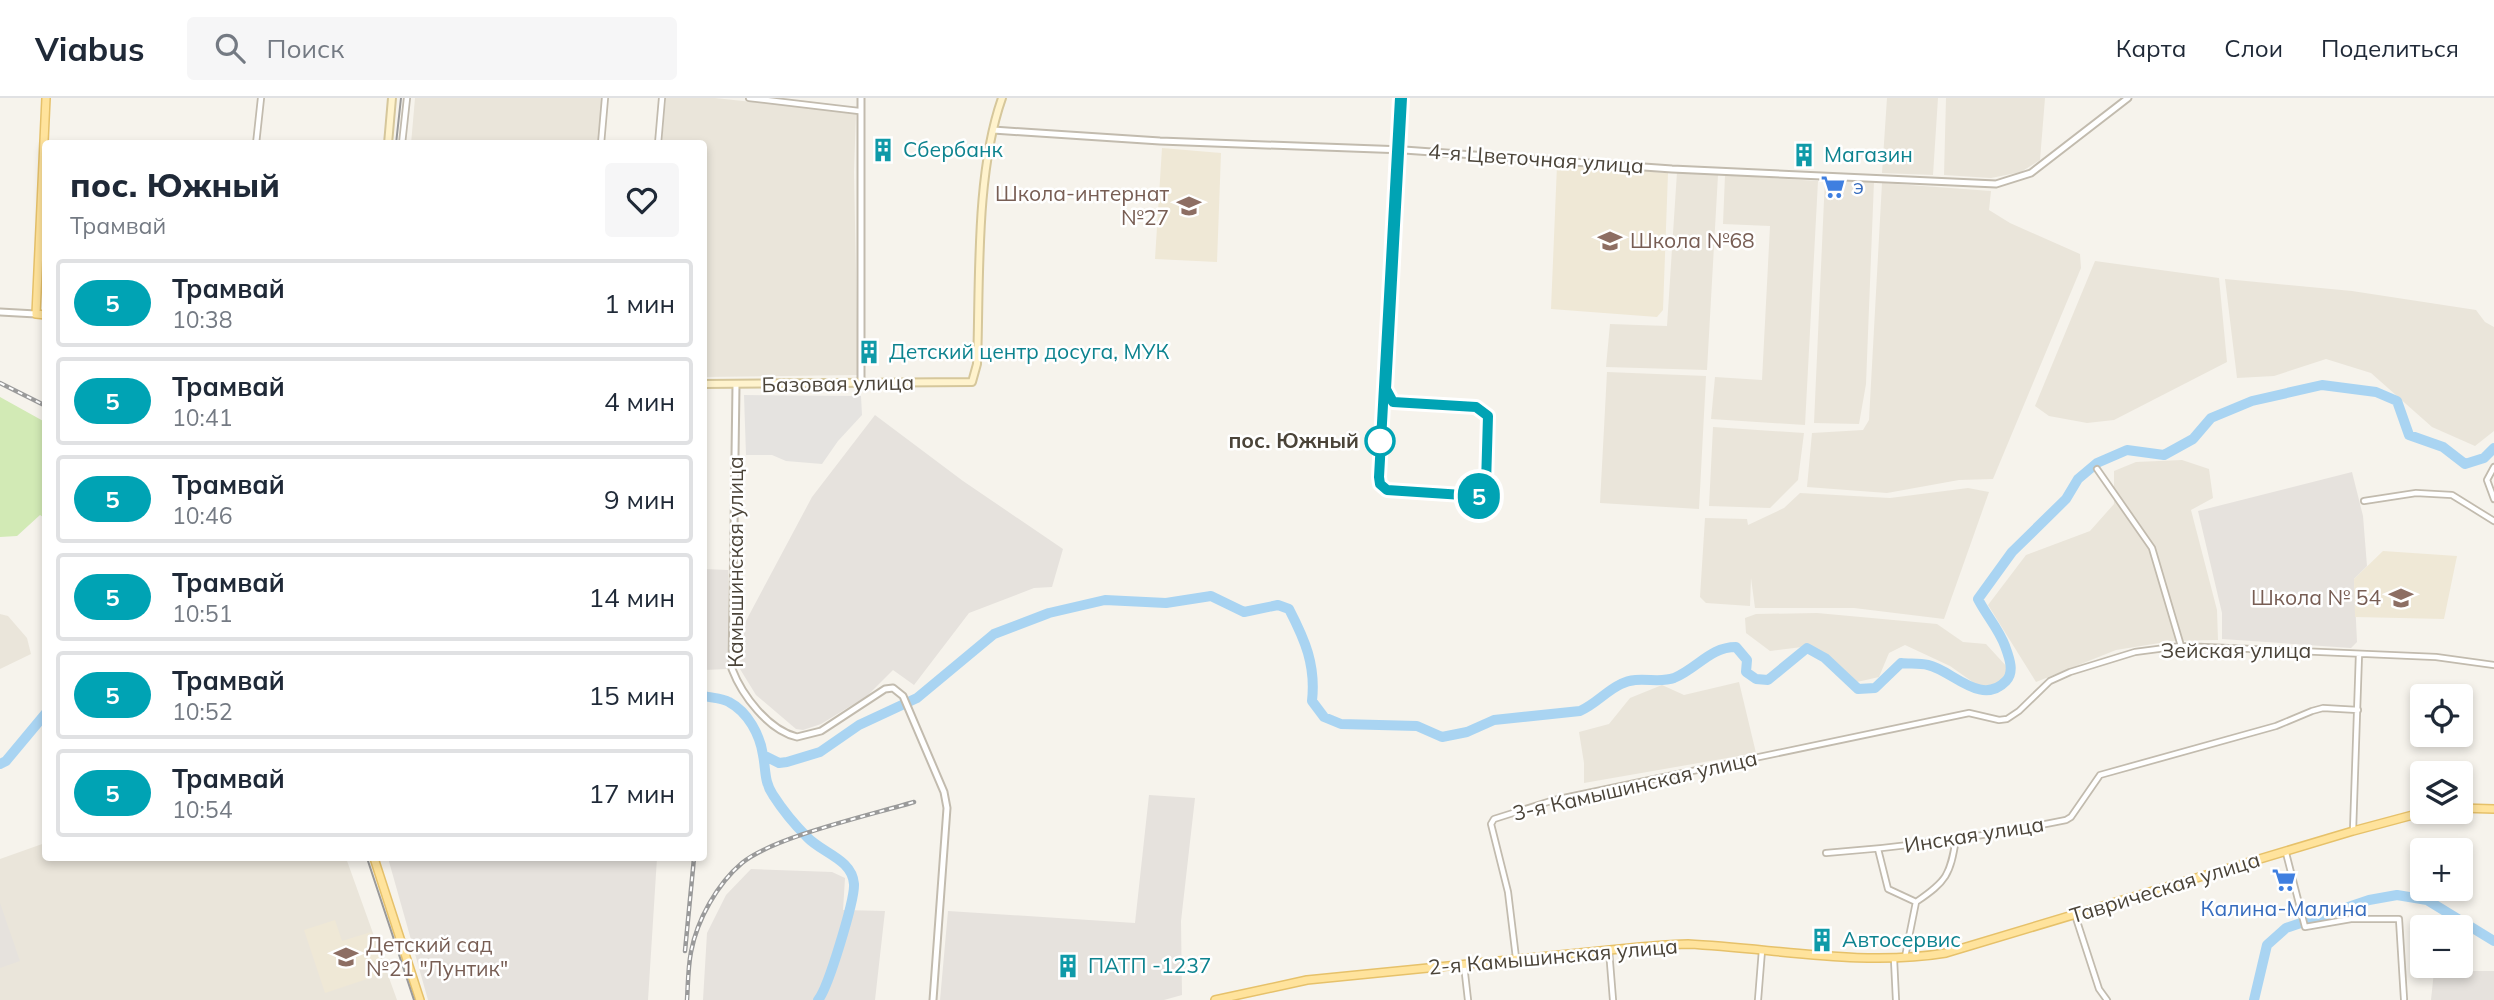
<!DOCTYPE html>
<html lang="ru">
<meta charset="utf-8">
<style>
:root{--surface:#fff;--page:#f6f6f7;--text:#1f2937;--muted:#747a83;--line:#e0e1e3}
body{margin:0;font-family:Mulish,sans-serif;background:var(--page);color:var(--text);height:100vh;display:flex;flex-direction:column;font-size:26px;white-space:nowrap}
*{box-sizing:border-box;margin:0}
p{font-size:23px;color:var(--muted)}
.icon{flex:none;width:38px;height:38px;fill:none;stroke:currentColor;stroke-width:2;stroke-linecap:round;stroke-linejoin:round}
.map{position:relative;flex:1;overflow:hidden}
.sheet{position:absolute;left:42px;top:42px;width:665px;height:721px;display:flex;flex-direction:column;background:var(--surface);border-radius:7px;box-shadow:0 4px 10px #0003}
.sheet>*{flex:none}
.badge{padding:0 14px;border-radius:23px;font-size:24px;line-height:46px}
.controls{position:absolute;left:2410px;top:586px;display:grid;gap:14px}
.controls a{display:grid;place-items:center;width:63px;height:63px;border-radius:7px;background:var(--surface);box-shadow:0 4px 10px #0003;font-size:35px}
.map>.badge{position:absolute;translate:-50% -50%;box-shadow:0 0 0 4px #fff}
.round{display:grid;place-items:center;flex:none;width:74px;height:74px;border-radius:7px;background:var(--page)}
.overview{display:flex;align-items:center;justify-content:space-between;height:119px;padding:0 28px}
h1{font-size:33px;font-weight:800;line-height:52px}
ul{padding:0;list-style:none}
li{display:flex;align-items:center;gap:21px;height:88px;margin:0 14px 10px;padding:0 14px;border:4px solid var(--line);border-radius:7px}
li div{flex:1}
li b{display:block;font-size:26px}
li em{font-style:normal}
li .badge{min-width:77px;font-weight:700;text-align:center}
header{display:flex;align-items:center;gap:42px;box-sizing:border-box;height:98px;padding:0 35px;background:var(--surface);border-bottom:2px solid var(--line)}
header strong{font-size:33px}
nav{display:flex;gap:38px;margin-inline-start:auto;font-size:24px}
.search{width:490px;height:63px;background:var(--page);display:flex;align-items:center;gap:18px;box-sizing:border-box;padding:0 24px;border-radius:7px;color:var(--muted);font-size:26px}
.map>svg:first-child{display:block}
.residential{fill:#eae5da}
.industrial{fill:#e6e2dd}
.education{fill:#efe8d6}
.green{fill:#d2eab5}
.parking{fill:#e5e3e0}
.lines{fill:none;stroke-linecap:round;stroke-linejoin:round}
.river{stroke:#a9d4f2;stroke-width:10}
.minor-casing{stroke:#c2bbae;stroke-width:8}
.tertiary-casing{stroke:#c2bbae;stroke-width:9}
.secondary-casing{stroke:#d6c79b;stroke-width:10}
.primary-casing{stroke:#e6c16a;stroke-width:10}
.minor{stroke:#fff;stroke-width:4.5}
.tertiary{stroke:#fff;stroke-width:5}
.secondary{stroke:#fff3cd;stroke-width:6}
.primary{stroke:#ffe39c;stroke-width:7}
.tram{stroke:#9a9a9a;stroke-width:2}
.rail-casing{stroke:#9a9a9a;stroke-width:4.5}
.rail{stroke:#fff;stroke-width:2;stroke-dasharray:5;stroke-linecap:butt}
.line-casing{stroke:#fff;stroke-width:16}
.line{stroke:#00a3b4;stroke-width:10}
.stop-dot{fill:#fff;stroke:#00a3b4;stroke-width:3.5}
.labels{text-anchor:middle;stroke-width:5;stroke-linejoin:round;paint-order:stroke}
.culture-label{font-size:21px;fill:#0d838f;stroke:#fff;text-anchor:start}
.street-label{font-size:21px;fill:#4b4439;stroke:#fff}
.shop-label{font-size:21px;fill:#366cbe;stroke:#fff;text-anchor:start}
.education-label{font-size:21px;fill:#785e54;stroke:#fff;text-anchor:end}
.stop-label{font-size:21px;font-weight:bold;fill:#4b4439;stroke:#fff;text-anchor:end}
</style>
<header>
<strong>Viabus</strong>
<div class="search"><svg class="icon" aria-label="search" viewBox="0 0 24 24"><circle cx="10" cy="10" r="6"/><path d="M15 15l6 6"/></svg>Поиск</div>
<nav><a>Карта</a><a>Слои</a><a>Поделиться</a></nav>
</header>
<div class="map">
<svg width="2494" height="902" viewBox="0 0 2494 902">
<rect width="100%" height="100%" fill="#f6f3ec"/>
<path class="residential" d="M415,0H603L599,45L411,46Z
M666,0H715L856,15L854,74L858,277L704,279V46L662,45Z
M1887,0H1938L1933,77L1882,75Z
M1946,0H2045L2040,62L2021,74L1991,80L1944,77Z
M1677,74L1718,77L1707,272L1606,269L1610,226L1667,228Z
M1725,77L1818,83L1805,327L1711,321L1715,279L1762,282L1770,128L1723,126Z
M1825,80L1874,83L1866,286L1859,326L1814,325Z
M1882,85L1991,93L1989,112L2010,125L2080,156L2081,170L1993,381L1959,382L1887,395L1807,389L1812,335L1863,332L1869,322Z
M2095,163L2219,180L2227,264L2114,322L2087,325L2049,318L2035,308Z
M2225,181L2352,193L2476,212L2485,224L2494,229V333L2475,348L2432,329L2371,275L2326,261L2274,278L2237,280Z
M1607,274L1706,278L1699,411L1600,405Z
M1713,329L1804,335L1798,382L1770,410L1709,408Z
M2182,362L2209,371L2213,400L2191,412L2217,512L2218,542L2172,543L2116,552L2036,584L1988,507L2026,457L2090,433L2114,406V373L2136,364Z
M1968,390L1989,394L1944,521L1854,510H1755L1751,480L1750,508L1706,505L1700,499L1705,420L1747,421L1748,427L1784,410L1800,395L1890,400Z
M1817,515L1937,526L1963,544L1986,546L2008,570L2002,593L1984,592L1950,568L1905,547L1889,555L1879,579L1857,584L1834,563L1802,549L1770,553L1746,535L1745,520L1756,516Z
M0,516L8,518L27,540L31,556L0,571Z
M1739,584L1756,655L1584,685V665L1579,634L1609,626L1630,600L1662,587L1684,597Z
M45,745L46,760H346L397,902H0V761Z"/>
<path class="industrial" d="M875,317L963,383L1063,451L1052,489L1034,490L969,515L914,587L893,572L867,598L821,626L803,632L796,631L756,597L740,571L739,536L812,399Z
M2352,374L2363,418L2367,468L2354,481L2357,544L2351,550L2222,541V515L2198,413Z
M704,471L728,472V571L704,572Z
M1149,697L1195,700L1181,823L1182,897L1164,902H940L948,813L1135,825Z
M388,760H657L648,902H428Z
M751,771L832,774L845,780L843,812L885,813L875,902H703L707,835L726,797Z
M0,805L20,863L0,870Z
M2434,873H2494V902H2431Z"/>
<path class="education" d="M1162,50L1221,55L1217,164L1155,161Z
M1557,67L1668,75L1663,212L1657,219L1551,211Z
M2383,453L2457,458L2444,521L2355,519L2354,481Z
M335,822L342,843L371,834L385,875L325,895L304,832Z"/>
<path class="green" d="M0,299L45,324L46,421L40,417L17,438L0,439Z"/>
<path class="parking" d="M744,297L861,298L862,317L838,343L822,366L786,363L772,357H746Z"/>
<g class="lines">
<path class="river" d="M704,598C711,600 722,600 729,604C748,614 760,637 763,657C766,672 764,684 773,697C782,711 795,727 807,739C822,755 852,761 854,786C855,801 828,891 818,902
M763,657L779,665L787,664L820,654L859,627L917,600L994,536L1049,515L1105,502L1166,505L1211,498L1244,514L1278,507L1289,511C1305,542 1316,567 1312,603L1324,619L1341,626L1417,628L1442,639L1467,634L1494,622L1580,613C1596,606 1606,593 1621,586C1638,577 1658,586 1674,580C1698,570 1710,549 1736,549L1747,562L1746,574L1756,581L1768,582L1807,550L1825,560L1858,591L1875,590L1901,565C1909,566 1919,565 1928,567C1952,572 1981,609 2006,583C2015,574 2009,559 2005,548C1999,531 1986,517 1978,501L2012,454L2066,401L2078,381L2097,365L2127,352L2164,357L2193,341L2211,320L2252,303L2322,287L2376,294L2397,303L2409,337L2443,349L2465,366L2484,360L2494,350
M0,666L6,663L46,615
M2254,902L2267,847L2286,830L2369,802L2397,797L2427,802L2494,843"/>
<g class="minor-casing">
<path id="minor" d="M749,0L859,13
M256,46L261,0
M402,46L407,0
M601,46L605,0
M658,46L662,0
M2494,369L2487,382L2494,401
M2097,371L2152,450L2181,548
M2364,403L2416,395L2452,397L2494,423
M2353,733L2359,556
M1878,751L1888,791L1916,804
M1826,755C1906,749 1987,738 2066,722L2071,719L2100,677L2276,628L2312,613L2323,610L2358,612
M2286,755L2305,829L2351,821H2399L2404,901
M2075,817L2099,891L2107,902
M1609,852L1613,902
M1905,859L1916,804C1947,783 1950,777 1956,741
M1516,860L1508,794L1491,726L1494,721L1554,702L1969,615L1999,622L2007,621L2019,613L2050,583L2070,574L2135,554L2181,548L2436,559L2494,567
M1894,861L1896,902
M1464,867L1468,902
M1758,902L1762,852"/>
</g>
<g class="tertiary-casing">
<path id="tertiary" d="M993,32L1160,43L1404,52L1672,71L1996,86L2031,75L2128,0
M0,214L36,216
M861,285V0
M736,287L732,571C742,597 768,632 797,639L821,633L885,591L893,590L903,598L944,694L947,710L933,902"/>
</g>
<g class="secondary-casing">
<path id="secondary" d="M388,46L392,0
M704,286L972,284L977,266C980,185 975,76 1002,0"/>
</g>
<g class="primary-casing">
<path id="primary" d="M46,217L36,216L46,0
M2460,710L2494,711
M374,760L420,902
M1215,902L1307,882L1640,849C1656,848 1672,846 1688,846C1773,850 1861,869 1946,855L2353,733L2424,714"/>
</g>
<use href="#minor" class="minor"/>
<use href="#tertiary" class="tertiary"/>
<use href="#secondary" class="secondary"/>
<use href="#primary" class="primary"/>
<path class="tram" d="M1400,0L1379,379L1380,386L1387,392L1478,398L1484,393L1486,386L1488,318L1476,309L1393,304L1386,291L1402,0
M396,46L401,0
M367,760L414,902"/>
<g class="rail-casing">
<path id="rail" d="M0,285L46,308
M685,853L694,760
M687,902C688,886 688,869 691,854C697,822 717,786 742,765C773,739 871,717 914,704"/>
</g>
<use href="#rail" class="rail"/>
</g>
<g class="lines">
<g class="line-casing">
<path id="line" d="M1400,0L1379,379L1380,386L1387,392L1478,398L1485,393L1486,386L1488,318L1476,309L1393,304L1386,291L1402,0"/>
</g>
<use href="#line" class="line"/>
</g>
<defs>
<g id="building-bare" transform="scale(1.89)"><path d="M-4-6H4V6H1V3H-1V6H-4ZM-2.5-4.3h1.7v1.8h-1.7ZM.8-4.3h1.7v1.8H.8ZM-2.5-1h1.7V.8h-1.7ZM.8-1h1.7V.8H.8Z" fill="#0f9aa8" stroke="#fff" stroke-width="2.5" paint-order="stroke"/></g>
<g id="supermarket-bare" transform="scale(1.89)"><path d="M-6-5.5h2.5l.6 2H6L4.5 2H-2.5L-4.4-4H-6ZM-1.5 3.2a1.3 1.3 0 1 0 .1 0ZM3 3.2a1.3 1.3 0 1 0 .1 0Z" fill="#3f7fe0" stroke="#fff" stroke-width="2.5" paint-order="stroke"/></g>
<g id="school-bare" transform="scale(1.89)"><path d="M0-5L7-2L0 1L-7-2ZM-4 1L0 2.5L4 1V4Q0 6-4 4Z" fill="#8d6e63" stroke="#fff" stroke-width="2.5" paint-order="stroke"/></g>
</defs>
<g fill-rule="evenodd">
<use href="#building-bare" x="883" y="52"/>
<use href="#building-bare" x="1804" y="57"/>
<use href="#supermarket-bare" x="1833" y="89"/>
<use href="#school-bare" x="1189" y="108"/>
<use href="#school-bare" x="1610" y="143"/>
<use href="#building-bare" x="869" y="254"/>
<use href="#school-bare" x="2401" y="500"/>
<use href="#supermarket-bare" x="2284" y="782"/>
<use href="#building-bare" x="1822" y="842"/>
<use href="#school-bare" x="346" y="859"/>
<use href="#building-bare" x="1068" y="868"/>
</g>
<circle class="stop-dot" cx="1380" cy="343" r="14"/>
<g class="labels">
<g class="culture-label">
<text x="903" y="59">Сбербанк</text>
<text x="1824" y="64">Магазин</text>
<text x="889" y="261">Детский центр досуга, МУК</text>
<text x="1842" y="849">Автосервис</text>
<text x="1088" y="875">ПАТП -1237</text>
</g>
<g class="street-label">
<text transform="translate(1536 61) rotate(4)" y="7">4-я Цветочная улица</text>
<text transform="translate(838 286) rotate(-1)" y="7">Базовая улица</text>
<text transform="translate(736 464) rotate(-90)" y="7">Камышинская улица</text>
<text x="2236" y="560">Зейская улица</text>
<text transform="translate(1635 688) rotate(-13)" y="7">3-я Камышинская улица</text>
<text transform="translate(1974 737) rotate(-9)" y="7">Инская улица</text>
<text transform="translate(2165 790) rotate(-17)" y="7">Таврическая улица</text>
<text transform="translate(1553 859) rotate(-5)" y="7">2-я Камышинская улица</text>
</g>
<g class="shop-label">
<text x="1853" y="96">э</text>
<text x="2284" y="818" text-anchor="middle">Калина-Малина</text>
</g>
<g class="education-label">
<text x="1169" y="103">Школа-интернат<tspan x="1169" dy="24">№27</tspan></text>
<text x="1630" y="150" text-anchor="start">Школа №68</text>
<text x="2381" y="507">Школа № 54</text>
<text x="366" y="854" text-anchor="start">Детский сад<tspan x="366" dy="24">№21 "Лунтик"</tspan></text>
</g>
<g class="stop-label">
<text x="1359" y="350">пос. Южный</text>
</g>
</g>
</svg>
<div class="controls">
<a><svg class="icon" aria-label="locate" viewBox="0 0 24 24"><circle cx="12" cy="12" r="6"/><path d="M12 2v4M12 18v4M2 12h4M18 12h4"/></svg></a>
<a><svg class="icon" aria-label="layers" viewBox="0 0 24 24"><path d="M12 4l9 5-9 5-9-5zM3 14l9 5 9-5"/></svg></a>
<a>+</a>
<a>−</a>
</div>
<b class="badge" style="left:1479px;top:398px;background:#00a3b4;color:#fff">5</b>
<section class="sheet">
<div class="overview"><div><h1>пос. Южный</h1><p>Трамвай</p></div><a class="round"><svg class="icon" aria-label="heart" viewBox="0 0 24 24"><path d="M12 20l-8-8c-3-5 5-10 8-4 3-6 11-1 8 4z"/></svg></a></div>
<ul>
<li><span class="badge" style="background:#00a3b4;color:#fff">5</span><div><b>Трамвай</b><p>10:38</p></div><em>1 мин</em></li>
<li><span class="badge" style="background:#00a3b4;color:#fff">5</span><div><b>Трамвай</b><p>10:41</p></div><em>4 мин</em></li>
<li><span class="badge" style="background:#00a3b4;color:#fff">5</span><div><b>Трамвай</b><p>10:46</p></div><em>9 мин</em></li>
<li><span class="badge" style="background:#00a3b4;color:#fff">5</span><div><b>Трамвай</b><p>10:51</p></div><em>14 мин</em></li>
<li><span class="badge" style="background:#00a3b4;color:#fff">5</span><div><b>Трамвай</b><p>10:52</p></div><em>15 мин</em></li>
<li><span class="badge" style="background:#00a3b4;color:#fff">5</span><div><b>Трамвай</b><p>10:54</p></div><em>17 мин</em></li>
</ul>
</section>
</div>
